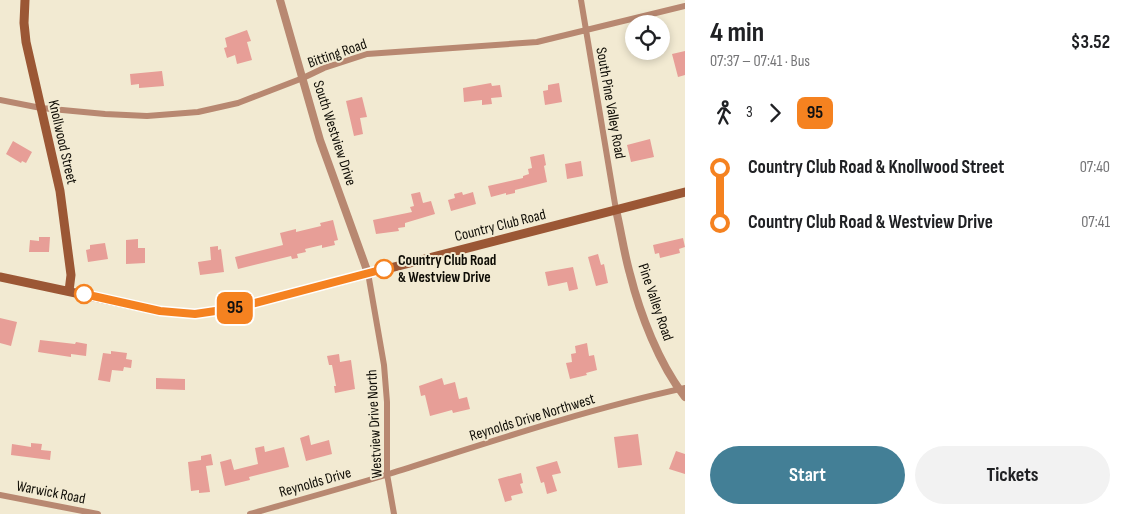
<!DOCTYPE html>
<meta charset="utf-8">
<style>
:root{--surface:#fff;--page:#f2f2f2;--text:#202124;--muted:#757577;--accent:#437f96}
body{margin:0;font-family:"Sofia Sans Condensed",sans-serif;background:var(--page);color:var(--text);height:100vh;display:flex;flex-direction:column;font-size:19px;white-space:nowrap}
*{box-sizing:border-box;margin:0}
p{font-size:16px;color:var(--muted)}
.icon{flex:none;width:28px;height:28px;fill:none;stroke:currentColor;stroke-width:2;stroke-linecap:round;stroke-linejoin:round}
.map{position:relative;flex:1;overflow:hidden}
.sheet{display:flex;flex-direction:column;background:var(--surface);width:450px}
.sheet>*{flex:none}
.badge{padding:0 10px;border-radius:8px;font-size:18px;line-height:32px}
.controls{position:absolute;left:625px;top:15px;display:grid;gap:10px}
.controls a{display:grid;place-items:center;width:45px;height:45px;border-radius:50%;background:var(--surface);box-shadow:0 2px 8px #0003;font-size:25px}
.map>.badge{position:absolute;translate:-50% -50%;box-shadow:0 0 0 2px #fff}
.legs{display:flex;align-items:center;gap:8px;height:55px;padding:0 25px;font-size:16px}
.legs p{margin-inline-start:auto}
.headline{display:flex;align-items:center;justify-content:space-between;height:85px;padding:0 25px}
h1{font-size:28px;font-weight:700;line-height:38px}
.primary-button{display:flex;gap:10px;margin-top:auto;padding:10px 25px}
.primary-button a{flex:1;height:58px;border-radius:30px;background:var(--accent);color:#fff;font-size:20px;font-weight:700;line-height:58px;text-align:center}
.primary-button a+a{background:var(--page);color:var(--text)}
ul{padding:0 25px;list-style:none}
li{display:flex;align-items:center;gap:18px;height:55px;font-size:19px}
li i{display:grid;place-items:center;width:8px;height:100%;margin:0 6px;background:currentColor}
li i::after{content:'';width:12px;height:12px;margin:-6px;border:4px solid;border-radius:50%;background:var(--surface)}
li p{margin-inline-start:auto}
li:first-child i{background:linear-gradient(#0000 50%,currentColor 0)}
li:last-child i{background:linear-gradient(currentColor 50%,#0000 0)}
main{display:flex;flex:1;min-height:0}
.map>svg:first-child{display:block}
.building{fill:#e79e97}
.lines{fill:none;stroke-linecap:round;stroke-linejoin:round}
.minor{stroke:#b88871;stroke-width:6}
.tertiary{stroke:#b88871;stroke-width:8}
.secondary{stroke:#9b5735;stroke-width:9}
.line-1-casing{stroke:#fff;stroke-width:11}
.line-1{stroke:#f58220;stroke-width:8}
.stop-1-dot{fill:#fff;stroke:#f58220;stroke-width:2.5}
.labels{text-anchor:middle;stroke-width:4;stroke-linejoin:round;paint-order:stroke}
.street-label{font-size:15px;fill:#0e0c05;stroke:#f2ead2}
.stop-label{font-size:15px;font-weight:bold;fill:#0e0c05;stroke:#f2ead2;text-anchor:start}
</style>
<main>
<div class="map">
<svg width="685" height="514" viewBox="0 0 685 514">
<rect width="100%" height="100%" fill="#f2ead2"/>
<path class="building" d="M247,30L251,41L247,42L252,60L237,64L235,55L227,58L224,48L227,47L225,38Z
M685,51V75L678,77L672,54Z
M162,71L164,86L139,88V84L131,85L130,74Z
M491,83L492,86L500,85L502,97L491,98L492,104L482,105V100L464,102L463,88Z
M559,83L562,102L545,105L543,91L548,90V85Z
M362,97L367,117L360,118L363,134L354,136L346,101Z
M650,139L654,157L631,162L627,145Z
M13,141L32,152L26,163L22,161L21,163L6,154Z
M544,154L546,165L544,166L547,182L515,190V193L506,195V193L491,197L488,186L523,178V176L529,174L528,169L532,168L530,157Z
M581,161L583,176L567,179L565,164Z
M420,192L423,203L431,201L435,214L405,223V227L398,228L399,231L376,234L373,220L412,212L410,207L414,206L411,194Z
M462,192L463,195L473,192L476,204L451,211L448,200L455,198L454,194Z
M333,220L338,240L334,241L335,245L322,248V245L305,249L306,252L297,254L298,258L292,259L291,256L238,269L235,257L283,245L280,233L296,229V232L321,226L320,223Z
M39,237H50L49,252H29L30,240L39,241Z
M683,238L685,247L679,249L680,253L660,258L659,253L655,254L653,245Z
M138,239V248H145V263L126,264V240Z
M105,243L108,259L88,262L86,250L90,249V245Z
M218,246V250L221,249L224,272L200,275L198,262L211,260L210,247Z
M598,254L601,265L604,264L608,283L596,286L588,257Z
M573,267L578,289L569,291L567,282L548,286L545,272Z
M0,318L17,322L11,346L0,343Z
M40,340L75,344L76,342L87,344L86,356L71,354V357L38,352Z
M587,343L589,356L594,355L597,370L586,373L587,375L570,379L566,363L572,362L571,354L576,353L575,346Z
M111,351L127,353L126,359L132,360L131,368L124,367L123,371L112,370L110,382L98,380L103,353L111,354Z
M339,354L340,362L351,360L355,389L335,393L334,386H336L332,365H329L327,356Z
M156,378L185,379V390L156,389Z
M442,378L444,385L455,382L459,399L467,397L470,409L453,413L452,410L430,416L425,395L421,396L419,386Z
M638,434L642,465L618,468L614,437Z
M309,435L311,445L329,440L332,454L306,461L300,438Z
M31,443L42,444L41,450L51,451L50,460L11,455L12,444L31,447Z
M264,446L265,452L284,447L289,467L249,477L250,480L225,486L220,462L231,459L234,470L258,464L255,448Z
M676,451L685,454V474L669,469Z
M211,454L213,465L206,466L210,492L199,493V490L191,491L188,462L201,460V456Z
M557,461L561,473L552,475L557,491L547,494L544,482L541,483L536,467Z
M521,473L523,483L520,484L523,493L511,496L512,500L505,502L498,479Z"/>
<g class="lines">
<path class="minor" d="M581,0L616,210
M0,100L41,108L105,114L147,116L198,112L238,103L303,78L324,68L367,54L537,42L685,6
M368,273L384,365L387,402V474L394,514
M0,495L98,514
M250,514C296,501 343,488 389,474C487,443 584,410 685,388"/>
<path class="tertiary" d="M280,0L320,140L368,273
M616,210C621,231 624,253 630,274C640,314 659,364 685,397"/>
<path class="secondary" d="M25,0L24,23L26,42L60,191L71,275L69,291
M0,277L160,311L195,314L235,308L685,192"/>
</g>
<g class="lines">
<g class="line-1-casing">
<path id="line-1" d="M84,294L160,311L195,314L236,308L384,269"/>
</g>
<use href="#line-1" class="line-1"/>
</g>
<g class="stop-1-dot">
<circle cx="384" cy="269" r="9"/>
<circle cx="84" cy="294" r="9"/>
</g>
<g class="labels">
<g class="street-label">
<text transform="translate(337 53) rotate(-19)" y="5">Bitting Road</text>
<text transform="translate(611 103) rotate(80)" y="5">South Pine Valley Road</text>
<text transform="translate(335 133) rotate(72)" y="5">South Westview Drive</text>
<text transform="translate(63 142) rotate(77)" y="5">Knollwood Street</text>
<text transform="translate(500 225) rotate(-14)" y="5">Country Club Road</text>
<text transform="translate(656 302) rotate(71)" y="5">Pine Valley Road</text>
<text transform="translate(532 417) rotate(-17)" y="5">Reynolds Drive Northwest</text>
<text transform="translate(374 424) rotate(-93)" y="5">Westview Drive North</text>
<text transform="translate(315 482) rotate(-16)" y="5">Reynolds Drive</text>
<text transform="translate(51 492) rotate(11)" y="5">Warwick Road</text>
</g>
<g class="stop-label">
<text x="398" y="265">Country Club Road<tspan x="398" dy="17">&amp; Westview Drive</tspan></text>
</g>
</g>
</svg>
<div class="controls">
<a><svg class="icon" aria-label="locate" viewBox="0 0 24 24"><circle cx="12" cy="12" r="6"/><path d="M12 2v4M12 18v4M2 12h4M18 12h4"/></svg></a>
</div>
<b class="badge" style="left:235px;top:308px;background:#f58220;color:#111">95</b>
</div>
<section class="sheet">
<div class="headline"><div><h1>4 min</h1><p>07:37 – 07:41 · Bus</p></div><b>$3.52</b></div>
<div class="legs"><svg class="icon" aria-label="walk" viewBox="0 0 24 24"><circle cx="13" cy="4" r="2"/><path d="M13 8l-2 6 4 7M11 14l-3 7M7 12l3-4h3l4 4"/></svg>3<svg class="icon" aria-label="forward" viewBox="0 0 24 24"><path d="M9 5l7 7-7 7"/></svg><b class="badge" style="background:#f58220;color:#111">95</b></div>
<ul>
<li><i style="color:#f58220"></i><b>Country Club Road &amp; Knollwood Street</b><p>07:40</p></li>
<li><i style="color:#f58220"></i><b>Country Club Road &amp; Westview Drive</b><p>07:41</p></li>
</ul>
<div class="primary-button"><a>Start</a><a>Tickets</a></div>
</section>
</main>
